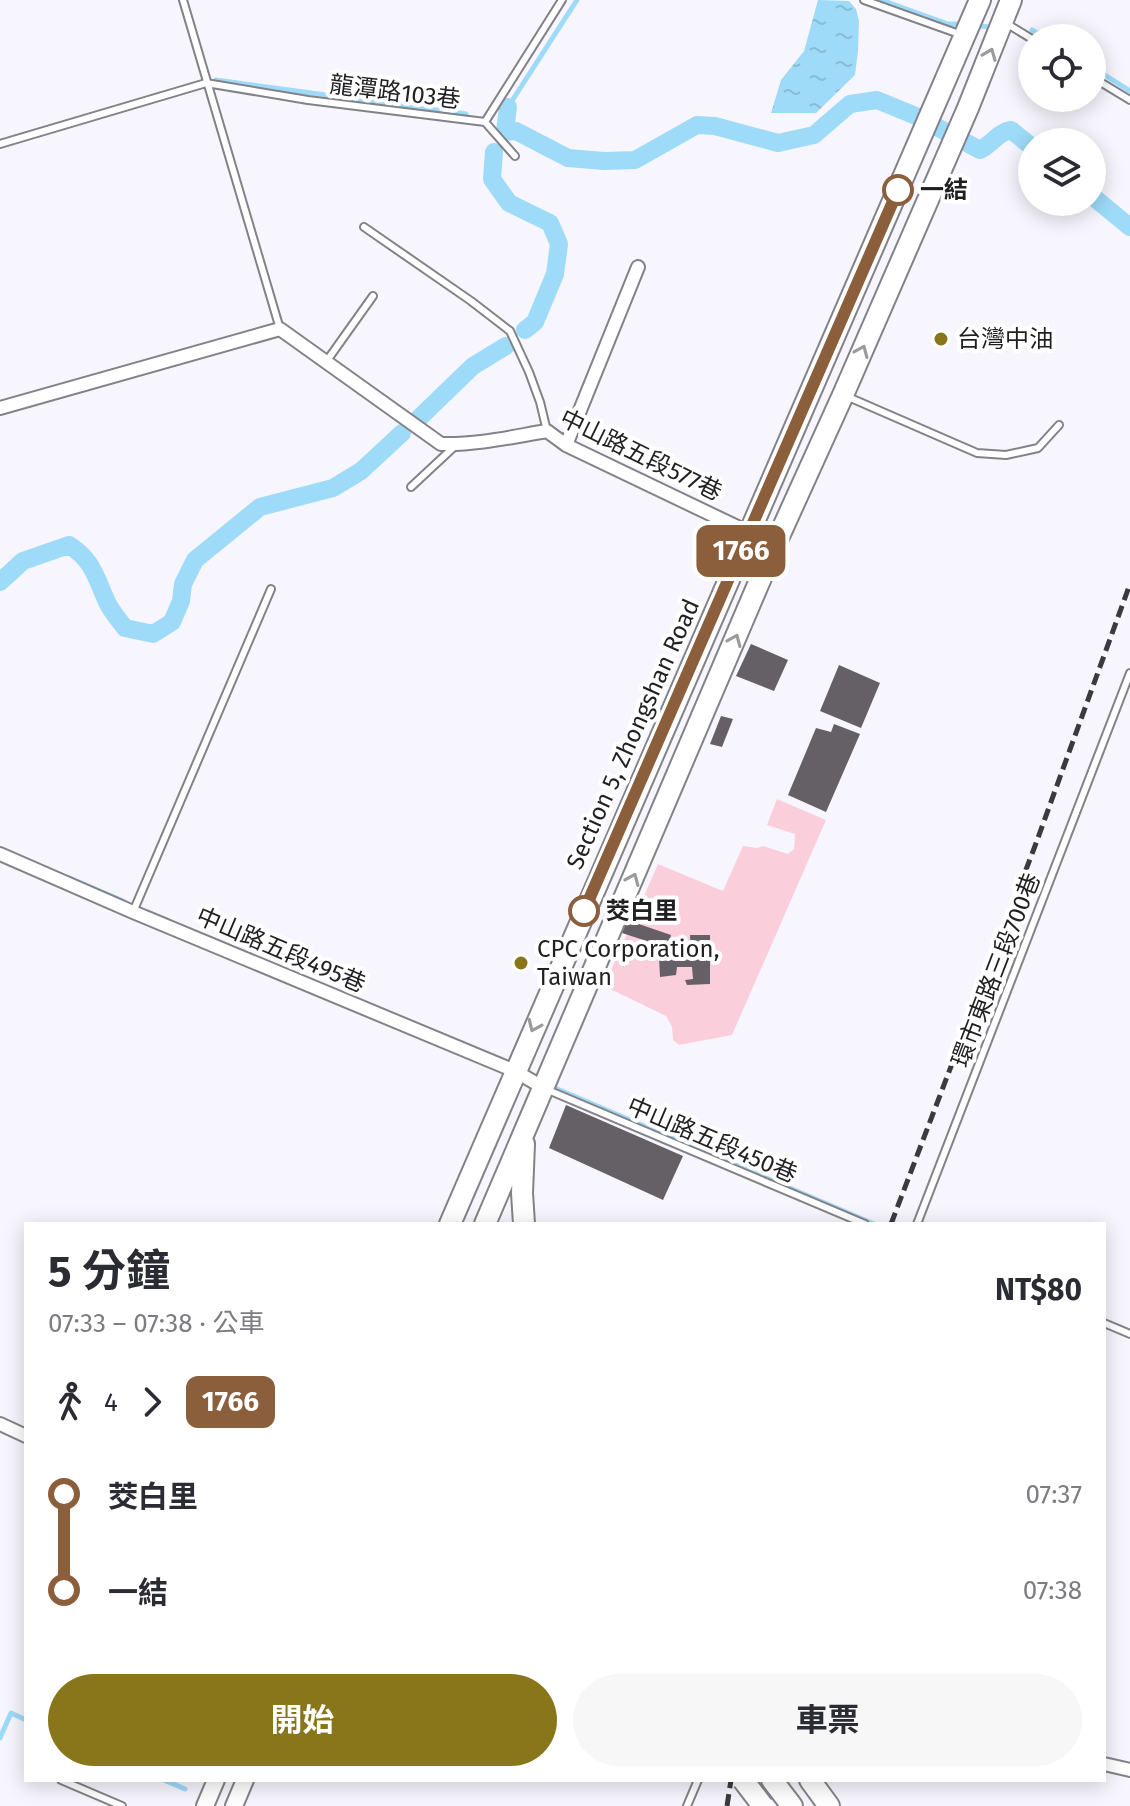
<!DOCTYPE html>
<html lang="zh-TW">
<meta charset="utf-8">
<style>
:root{--surface:#fff;--page:#f7f7f7;--text:#2b2b33;--muted:#7c7c81;--accent:#89761a}
body{margin:0;font-family:"Fira Sans","Noto Sans TC",sans-serif;background:var(--page);color:var(--text);height:100vh;display:flex;flex-direction:column;font-size:30px;white-space:nowrap}
*{box-sizing:border-box;margin:0}
p{font-size:26px;color:var(--muted)}
.icon{flex:none;width:44px;height:44px;fill:none;stroke:currentColor;stroke-width:2;stroke-linecap:round;stroke-linejoin:round}
.map{position:relative;flex:1;overflow:hidden}
.side{position:absolute;left:24px;top:1222px;width:1082px;height:560px;display:flex;flex-direction:column;background:var(--surface);border-radius:0px;box-shadow:0 4px 20px #0003}
.side>*{flex:none}
.badge{padding:0 16px;border-radius:12px;font-size:28px;line-height:52px}
.tools{position:absolute;left:1018px;top:24px;display:grid;gap:16px}
.tools a{display:grid;place-items:center;width:88px;height:88px;border-radius:50%;background:var(--surface);box-shadow:0 4px 20px #0003;font-size:40px}
.map>.badge{position:absolute;translate:-50% -50%;box-shadow:0 0 0 4px #fff}
.legs{display:flex;align-items:center;gap:12px;height:88px;padding:0 24px;font-size:26px}
.legs p{margin-inline-start:auto}
.headline{display:flex;align-items:center;justify-content:space-between;height:136px;padding:0 24px}
h1{font-size:44px;font-weight:700;line-height:60px}
.action{display:flex;gap:16px;margin-top:auto;padding:16px 24px}
.action a{flex:1;height:92px;border-radius:48px;background:var(--accent);color:#fff;font-size:32px;font-weight:700;line-height:92px;text-align:center}
.action a+a{background:var(--page);color:var(--text)}
ul{padding:0 24px;list-style:none}
li{display:flex;align-items:center;gap:28px;height:96px;font-size:30px}
li i{display:grid;place-items:center;width:12px;height:100%;margin:0 10px;background:currentColor}
li i::after{content:'';width:20px;height:20px;margin:-10px;border:6px solid;border-radius:50%;background:var(--surface)}
li p{margin-inline-start:auto}
li:first-child i{background:linear-gradient(#0000 50%,currentColor 0)}
li:last-child i{background:linear-gradient(currentColor 50%,#0000 0)}
.map>svg:first-child{display:block}
.green{fill:#fbcedb}
.water{fill:url(#water-ripples)}
.lines{fill:none;stroke-linecap:round;stroke-linejoin:round}
.stream{stroke:#9edbf9;stroke-width:5}
.canal{stroke:#9edbf9;stroke-width:18}
.building{fill:#656065}
.service-casing{stroke:#838289;stroke-width:10}
.minor-casing{stroke:#838289;stroke-width:16}
.tertiary-casing{stroke:#838289;stroke-width:20}
.primary-casing{stroke:#838289;stroke-width:24}
.service{stroke:#fff;stroke-width:6}
.minor{stroke:#fff;stroke-width:12}
.tertiary{stroke:#fff;stroke-width:16}
.primary{stroke:#fff;stroke-width:20}
.rail{stroke:#3b3a3e;stroke-width:5;stroke-dasharray:12 6;stroke-linecap:butt}
.primary-bridge-casing{stroke:#838289;stroke-width:24;stroke-linecap:butt}
.primary-bridge{stroke:#fff;stroke-width:20}
.oneway{stroke:#9b9a9c}
.line-1-casing{stroke:#fff;stroke-width:18}
.line-1{stroke:#8b5e3c;stroke-width:12}
.stop-1-dot{fill:#fff;stroke:#8b5e3c;stroke-width:4}
.poi-dot{fill:#89761a;stroke:#fff;stroke-width:3}
.labels{text-anchor:middle;stroke-width:8;stroke-linejoin:round;paint-order:stroke}
.street-label{font-size:24px;fill:#201f22;stroke:#fff}
.stop-label{font-size:24px;font-weight:bold;fill:#201f22;stroke:#fff;text-anchor:start}
.poi-label{font-size:24px;fill:#201f22;stroke:#fff;text-anchor:start}
</style>
<div class="map">
<svg width="1130" height="1806" viewBox="0 0 1130 1806">
<defs>
<pattern id="water-ripples" width="26" height="14" patternUnits="userSpaceOnUse" patternTransform="scale(2)"><rect width="26" height="14" fill="#9edbf9"/><path d="M2 4q2-2 4 0t4 0M15 11q2-2 4 0t4 0" fill="none" stroke="#88bcd5"/></pattern>
</defs>
<rect width="100%" height="100%" fill="#f7f6fe"/>
<path class="green" d="M777,799L826,820L732,1035L679,1045L673,1040L672,1027L666,1016L604,986L658,864L723,891L743,846L757,848L763,846L788,854L794,849L795,834L767,825Z"/>
<path class="water" d="M818,0L849,1L856,9L859,21L858,51L855,75L816,113H771L781,80L804,51Z"/>
<g class="lines">
<path class="stream" d="M881,0L948,24H960
M980,26L990,27
M1032,30L1045,38
M1092,67L1130,91
M216,80L466,114
M508,107L577,0
M504,130L505,131
M67,877L123,901
M148,912L169,921
M555,1088L874,1224
M0,1738L11,1713L26,1720
M164,1780L185,1789"/>
<path class="canal" d="M505,131L508,107
M504,132L516,131L568,158L604,161L635,160L697,125L715,126L778,143L814,135L850,104L877,100L916,116L980,150C992,144 998,132 1011,130L1032,147
M494,152L492,179L509,203L550,223L559,244L555,274L535,322L525,330
M1092,196L1130,227
M414,423L473,366L506,346
M0,582L23,561L69,545C93,560 96,578 107,602C111,611 119,620 125,628L153,634L172,622L181,601L183,584L195,560L260,507L333,488L361,471L402,433"/>
</g>
<path class="building" d="M751,644L788,660L774,691L736,676Z
M839,665L880,683L861,728L820,711Z
M721,716L733,719L722,747L710,744Z
M834,724L860,734L826,812L788,795L816,728L831,732Z
M627,920L671,935L668,948L622,933Z
M690,935H710V984L687,985L685,980L693,979L692,967H677L676,975L660,977L659,957L691,954Z
M566,1105L683,1156L663,1200L549,1148Z"/>
<g class="lines">
<g class="service-casing">
<path id="service" d="M183,0L280,329
M864,0L962,35
M1004,22L1032,39
M1092,77L1130,100
M485,122L515,156
M0,144L206,83L308,100L485,122L562,0
M364,227L471,301L510,331L529,372L540,402L547,431
M326,362L373,296
M846,396L977,453L1006,455L1038,448L1059,425
M411,487L455,446
M133,912L271,589
M548,1090L865,1224
M917,1224L1130,673
M1104,1323L1130,1334
M61,1780L122,1806
M687,1806L698,1780"/>
</g>
<g class="minor-casing">
<path id="minor" d="M0,408L280,329L441,444C477,445 511,437 547,431L566,445L775,545
M566,445L638,267
M0,854L133,912L515,1071L544,1088
M0,1424L26,1436
M1104,1764L1130,1770"/>
</g>
<g class="tertiary-casing">
<path id="tertiary" d="M205,1806L216,1780
M234,1806L245,1780"/>
</g>
<g class="primary-casing">
<path id="primary" d="M524,1144L522,1193L524,1224
M450,1224L980,0
M485,1224L775,545L843,395L968,108L1011,0
M772,1780L792,1806
M810,1780L829,1806"/>
</g>
<use href="#service" class="service"/>
<use href="#minor" class="minor"/>
<use href="#tertiary" class="tertiary"/>
<use href="#primary" class="primary"/>
<path class="rail" d="M891,1224L1035,846L1130,584
M727,1806L731,1780"/>
<g class="primary-bridge-casing">
<path id="primary-bridge" d="M743,1780L763,1806"/>
</g>
<use href="#primary-bridge" class="primary-bridge"/>
</g>
<defs><path id="oneway-chevron" d="M-2-3.5L2.5 0L-2 3.5" fill="none" stroke-width="1.6" stroke-linecap="round" stroke-linejoin="round" transform="scale(2)"/></defs>
<g class="oneway">
<use href="#oneway-chevron" transform="translate(990 54) rotate(-68)"/>
<use href="#oneway-chevron" transform="translate(862 351) rotate(-67)"/>
<use href="#oneway-chevron" transform="translate(735 640) rotate(-67)"/>
<use href="#oneway-chevron" transform="translate(633 879) rotate(-67)"/>
<use href="#oneway-chevron" transform="translate(534 1026) rotate(114)"/>
</g>
<g class="lines">
<g class="line-1-casing">
<path id="line-1" d="M584,911L898,190"/>
</g>
<use href="#line-1" class="line-1"/>
</g>
<g class="stop-1-dot">
<circle cx="898" cy="190" r="14"/>
<circle cx="584" cy="911" r="14"/>
</g>
<g class="poi-dot">
<circle cx="941" cy="339" r="8"/>
<circle cx="521" cy="963" r="8"/>
</g>
<g class="labels">
<g class="street-label">
<text transform="translate(395 92) rotate(7)" y="8">龍潭路103巷</text>
<text transform="translate(641 455) rotate(26)" y="8">中山路五段577巷</text>
<text transform="translate(633 734) rotate(-66)" y="8">Section 5, Zhongshan Road</text>
<text transform="translate(281 950) rotate(23)" y="8">中山路五段495巷</text>
<text transform="translate(996 970) rotate(-69)" y="8">環市東路三段700巷</text>
<text transform="translate(712 1140) rotate(23)" y="8">中山路五段450巷</text>
</g>
<g class="stop-label">
<text x="920" y="198">一結</text>
<text x="606" y="919">茭白里</text>
</g>
<g class="poi-label">
<text x="957" y="347">台灣中油</text>
<text x="537" y="957">CPC Corporation,<tspan x="537" dy="28">Taiwan</tspan></text>
</g>
</g>
</svg>
<div class="tools">
<a><svg class="icon" aria-label="locate" viewBox="0 0 24 24"><circle cx="12" cy="12" r="6"/><path d="M12 2v4M12 18v4M2 12h4M18 12h4"/></svg></a>
<a><svg class="icon" aria-label="layers" viewBox="0 0 24 24"><path d="M12 4l9 5-9 5-9-5zM3 14l9 5 9-5"/></svg></a>
</div>
<b class="badge" style="left:741px;top:551px;background:#8b5e3c;color:#fff">1766</b>
<section class="side">
<div class="headline"><div><h1>5 分鐘</h1><p>07:33 – 07:38 · 公車</p></div><b>NT$80</b></div>
<div class="legs"><svg class="icon" aria-label="walk" viewBox="0 0 24 24"><circle cx="13" cy="4" r="2"/><path d="M13 8l-2 6 4 7M11 14l-3 7M7 12l3-4h3l4 4"/></svg>4<svg class="icon" aria-label="forward" viewBox="0 0 24 24"><path d="M9 5l7 7-7 7"/></svg><b class="badge" style="background:#8b5e3c;color:#fff">1766</b></div>
<ul>
<li><i style="color:#8b5e3c"></i><b>茭白里</b><p>07:37</p></li>
<li><i style="color:#8b5e3c"></i><b>一結</b><p>07:38</p></li>
</ul>
<div class="action"><a>開始</a><a>車票</a></div>
</section>
</div>
